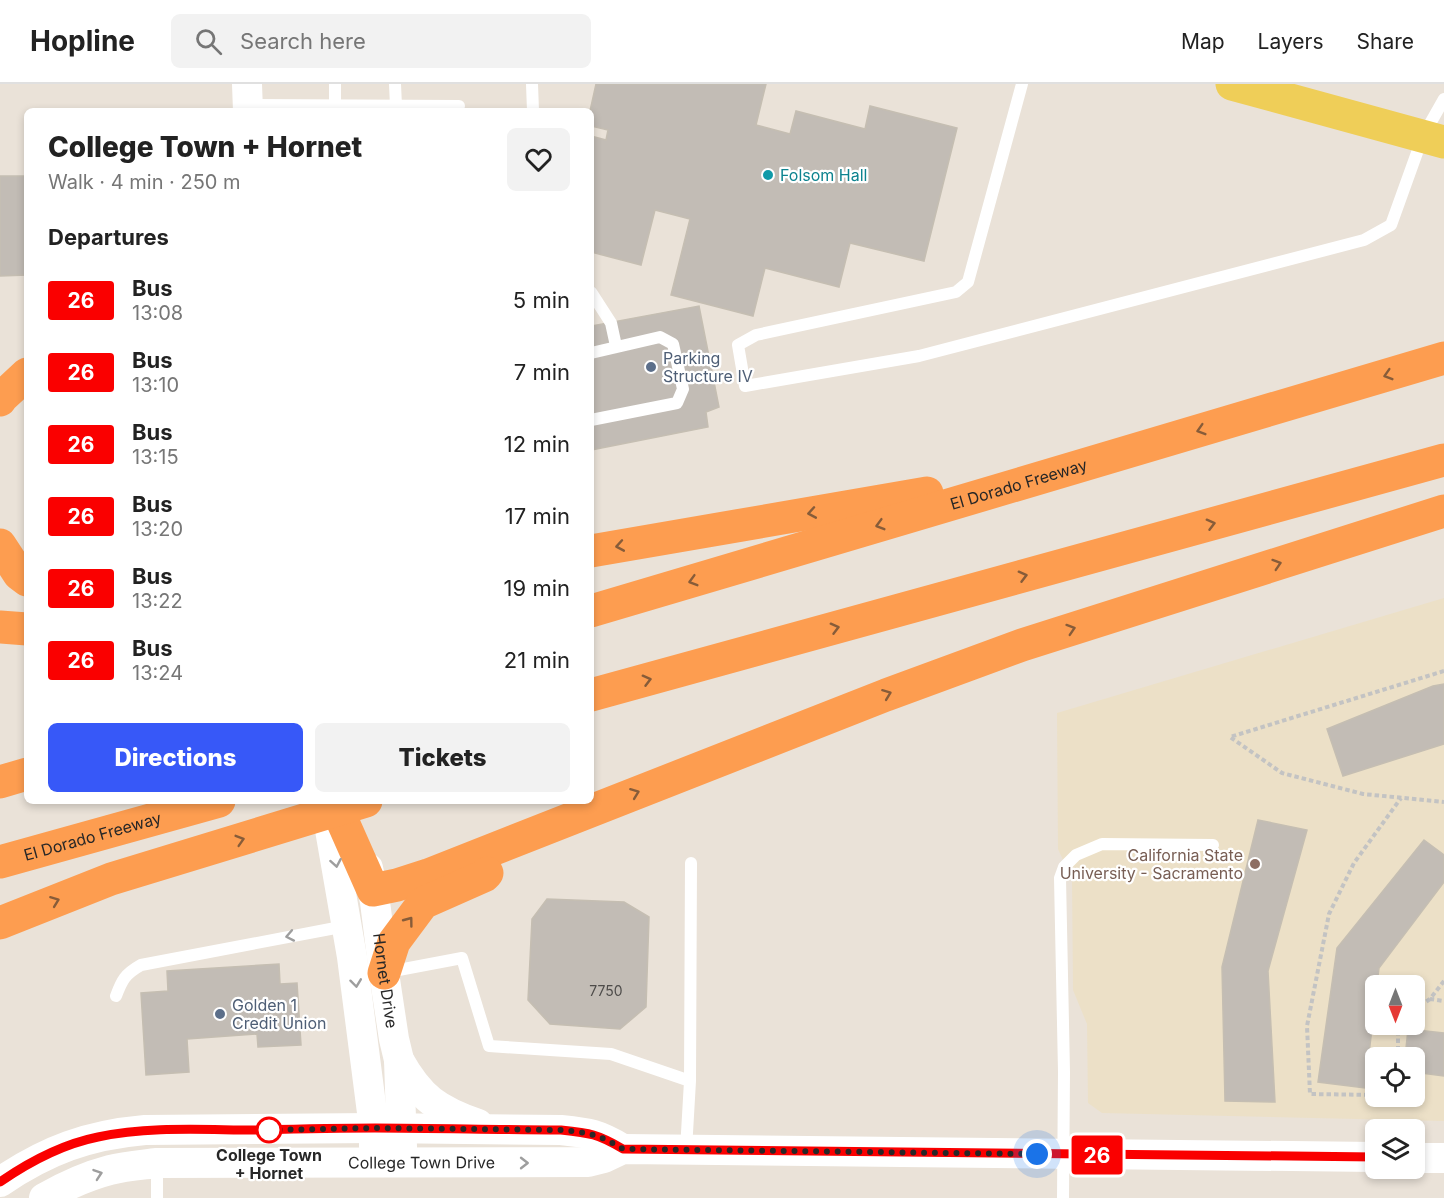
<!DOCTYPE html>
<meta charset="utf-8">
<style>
:root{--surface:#fff;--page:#f2f2f2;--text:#222;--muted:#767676;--line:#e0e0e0;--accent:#3758f8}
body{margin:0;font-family:Inter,sans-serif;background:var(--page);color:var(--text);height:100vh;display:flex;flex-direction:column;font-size:22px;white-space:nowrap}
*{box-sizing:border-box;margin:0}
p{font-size:20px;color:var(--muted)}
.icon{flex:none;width:33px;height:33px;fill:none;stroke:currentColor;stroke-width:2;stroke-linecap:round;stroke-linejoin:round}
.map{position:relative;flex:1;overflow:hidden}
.side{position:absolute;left:24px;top:24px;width:570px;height:696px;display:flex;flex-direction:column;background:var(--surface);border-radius:9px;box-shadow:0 3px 9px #0003}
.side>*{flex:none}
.badge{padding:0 12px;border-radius:4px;font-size:21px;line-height:39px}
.needle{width:39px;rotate:180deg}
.controls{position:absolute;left:1365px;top:891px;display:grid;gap:12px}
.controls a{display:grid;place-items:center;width:60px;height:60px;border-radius:9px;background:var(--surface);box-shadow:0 3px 9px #0003;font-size:30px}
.you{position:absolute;width:30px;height:30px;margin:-15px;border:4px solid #fff;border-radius:50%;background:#1a73e8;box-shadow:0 0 0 9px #1a73e833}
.map>.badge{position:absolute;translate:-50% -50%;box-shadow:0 0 0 3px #fff}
h2{padding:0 24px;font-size:22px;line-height:54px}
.round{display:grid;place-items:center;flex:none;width:63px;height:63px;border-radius:9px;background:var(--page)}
.overview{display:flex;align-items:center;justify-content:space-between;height:102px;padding:0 24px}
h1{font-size:28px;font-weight:800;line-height:45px}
.primary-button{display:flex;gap:12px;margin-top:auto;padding:12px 24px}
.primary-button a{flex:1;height:69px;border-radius:9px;background:var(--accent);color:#fff;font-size:24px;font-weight:800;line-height:69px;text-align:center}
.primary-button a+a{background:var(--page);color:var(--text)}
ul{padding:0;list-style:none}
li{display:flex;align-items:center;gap:18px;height:72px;padding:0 24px}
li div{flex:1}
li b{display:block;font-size:22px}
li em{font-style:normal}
li .badge{min-width:66px;font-weight:700;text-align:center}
header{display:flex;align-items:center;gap:36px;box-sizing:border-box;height:84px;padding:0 30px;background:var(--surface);border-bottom:2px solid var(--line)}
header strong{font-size:28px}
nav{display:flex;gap:33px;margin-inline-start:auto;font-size:21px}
.search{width:420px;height:54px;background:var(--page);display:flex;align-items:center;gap:15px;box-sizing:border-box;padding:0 21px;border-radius:9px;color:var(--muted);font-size:22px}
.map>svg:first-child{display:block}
.education{fill:#ece0c7;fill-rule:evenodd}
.building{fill:#c2bcb5;stroke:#c5beb2;stroke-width:1.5}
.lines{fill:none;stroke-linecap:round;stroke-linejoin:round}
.path{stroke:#c3c3c3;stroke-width:4;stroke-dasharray:4.5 3;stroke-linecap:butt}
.service{stroke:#fff;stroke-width:12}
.tertiary{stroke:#fff;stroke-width:30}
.primary{stroke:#efce58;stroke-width:33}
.motorway{stroke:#fd9d50;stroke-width:33}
.oneway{stroke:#875c39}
.oneway2{stroke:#9e9e9e}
.line-casing{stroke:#fff;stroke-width:14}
.line{stroke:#fa0000;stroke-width:9}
.walk{stroke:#272727;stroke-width:6;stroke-dasharray:0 10.8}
.culture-dot{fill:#0f9aa8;stroke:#fff;stroke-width:2}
.service-dot{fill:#5c6f8a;stroke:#fff;stroke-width:2}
.education-dot{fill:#8d6e63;stroke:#fff;stroke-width:2}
.stop-dot{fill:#fff;stroke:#fa0000;stroke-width:3}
.labels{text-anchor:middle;stroke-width:4.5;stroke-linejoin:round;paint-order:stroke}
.number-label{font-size:14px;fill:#4e4c4a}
.culture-label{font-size:16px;fill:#0d838f;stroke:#fff;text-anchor:start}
.service-label{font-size:16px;fill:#4e5e75;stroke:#fff;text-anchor:start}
.street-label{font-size:16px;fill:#272727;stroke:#fff}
.education-label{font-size:16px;fill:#785e54;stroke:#fff;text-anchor:end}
.stop-label{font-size:16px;font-weight:bold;fill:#272727;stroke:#fff}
</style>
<header>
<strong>Hopline</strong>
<div class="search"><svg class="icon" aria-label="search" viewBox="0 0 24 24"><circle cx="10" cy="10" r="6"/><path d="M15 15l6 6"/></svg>Search here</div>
<nav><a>Map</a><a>Layers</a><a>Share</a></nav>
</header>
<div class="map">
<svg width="1444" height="1114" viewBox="0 0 1444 1114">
<rect width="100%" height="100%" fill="#eae2d8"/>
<path class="education" d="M1444,514V1037L1102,1029L1088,1019L1087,940L1073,906L1072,796L1058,765L1057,629ZM1376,902H1414V940H1376ZM1376,974H1414V1012H1376Z"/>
<path class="building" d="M596,0H766L756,41L790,50L796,27L865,45L870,22L957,44L924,177L850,159L839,203L765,184L753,232L671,211L690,135L655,126L641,181L591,168V52L606,56L608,46L591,42V27H590Z
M0,92H27V191L0,192Z
M699,222L719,323L706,328L708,343L591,366V242Z
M1444,600V660L1343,692L1327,645L1433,602Z
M1258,736L1307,746L1268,887L1275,1018L1225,1017L1222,883Z
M1424,756L1444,771V798L1379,884L1365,1004L1318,998L1337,864Z
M547,815L624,818L649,833L646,923L620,945L550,940L528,916L532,835Z
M279,880L280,900L297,899L301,961L258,963L257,950L187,955L189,988L146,991L141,909L168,907L167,887Z
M1408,945L1444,949V992L1414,988V974H1405Z"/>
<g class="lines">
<path class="path" d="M1444,587L1230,653L1282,689L1363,710L1444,718
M1444,897L1430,915L1444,917
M1414,926L1430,915
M1398,974V940
M1414,1008L1418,1012H1414
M1376,1011L1310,1010L1307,942L1329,830L1354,779L1401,714"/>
<path class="service" d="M395,0L396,22
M532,0L533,27
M1022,0L968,198L956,208L756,251L738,261L745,302L919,272L1364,156L1391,141L1423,52L1444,15
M248,21L459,22
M335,27V0
M591,208L611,239L616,262
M591,269L660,253L673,260L683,305L677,319L591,336
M388,888L462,874L489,962L611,970L690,997L691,779
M116,912C122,896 125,890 141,881L346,842
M686,1066L690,997
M157,1079V1114
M1063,1114L1064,988L1060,794L1064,783L1076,771L1102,760L1213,761"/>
<g class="tertiary">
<path d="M247,0L248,27"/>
<path d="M325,717L352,873L374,1044V1063"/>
<path id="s1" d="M368,784L375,818L384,889L394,955L399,976L402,1063"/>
<path d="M399,976C420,1014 438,1026 478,1040"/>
<path d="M1414,1074H1444"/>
<path d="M0,1098C47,1066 88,1051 145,1046L374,1044L561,1046C590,1049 598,1050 623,1065"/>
<path id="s2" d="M44,1114C65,1102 87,1092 110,1086C125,1082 141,1081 157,1079L588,1078L604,1074L623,1065L1376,1073"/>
</g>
<path class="primary" d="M1232,0L1444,58"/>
<g class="motorway">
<path d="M0,316L2,313L27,290"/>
<path d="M0,461L19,490L27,496"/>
<path d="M591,467L927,409"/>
<path id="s3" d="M591,527L1444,274"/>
<path d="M0,543L27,545"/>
<path d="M591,611L1444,376"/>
<path d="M0,698L27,690"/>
<path d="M326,721L342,736L373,806L397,801L428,791L886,611L1022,561L1444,427"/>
<path id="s4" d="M0,778L219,717"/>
<path d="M0,839L111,795L366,717"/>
<path d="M384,889L394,858L423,819L484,792L487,789"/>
</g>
</g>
<defs><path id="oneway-chevron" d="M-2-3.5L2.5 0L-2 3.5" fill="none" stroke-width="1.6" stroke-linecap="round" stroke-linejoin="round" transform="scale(1.5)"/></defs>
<g class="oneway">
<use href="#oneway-chevron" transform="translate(1388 291) rotate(163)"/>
<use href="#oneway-chevron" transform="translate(1201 346) rotate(163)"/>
<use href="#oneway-chevron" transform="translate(812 429) rotate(170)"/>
<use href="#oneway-chevron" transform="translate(1211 440) rotate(-15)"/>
<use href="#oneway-chevron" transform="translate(880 441) rotate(164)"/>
<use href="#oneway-chevron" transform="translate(620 462) rotate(170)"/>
<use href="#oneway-chevron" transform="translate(1277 480) rotate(-18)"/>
<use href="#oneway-chevron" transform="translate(1023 492) rotate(-15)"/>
<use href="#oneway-chevron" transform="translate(693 497) rotate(164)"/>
<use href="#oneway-chevron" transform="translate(835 544) rotate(-15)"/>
<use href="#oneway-chevron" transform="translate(1071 545) rotate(-18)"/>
<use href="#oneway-chevron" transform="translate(647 596) rotate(-15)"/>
<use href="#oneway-chevron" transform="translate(887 610) rotate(-21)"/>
<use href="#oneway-chevron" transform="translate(635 709) rotate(-21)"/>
<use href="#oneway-chevron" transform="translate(240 756) rotate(-17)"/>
<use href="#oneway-chevron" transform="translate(55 817) rotate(-21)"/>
<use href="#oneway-chevron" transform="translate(409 837) rotate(-53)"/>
</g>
<g class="oneway2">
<use href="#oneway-chevron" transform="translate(336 779) rotate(80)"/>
<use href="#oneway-chevron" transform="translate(290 852) rotate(169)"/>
<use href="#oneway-chevron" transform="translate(356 899) rotate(83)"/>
<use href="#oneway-chevron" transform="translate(524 1079)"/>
<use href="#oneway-chevron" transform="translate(98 1090) rotate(-19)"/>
</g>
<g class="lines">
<g class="line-casing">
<path id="line" d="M0,1098C29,1078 63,1060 98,1053C150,1042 204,1046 257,1046C296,1045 336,1044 375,1044C437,1044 499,1046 561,1046C590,1049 598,1050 623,1065L1376,1073"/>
</g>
<use href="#line" class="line"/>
<path class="walk" d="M269,1046L374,1044L561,1046C590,1049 598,1050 623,1065L1037,1070"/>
</g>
<circle class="culture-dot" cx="768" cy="91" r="6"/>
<g class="service-dot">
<circle cx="651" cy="283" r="6"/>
<circle cx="220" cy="930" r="6"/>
</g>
<circle class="education-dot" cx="1255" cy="780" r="6"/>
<circle class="stop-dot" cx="269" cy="1046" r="12"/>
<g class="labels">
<g class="number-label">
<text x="606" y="912">7750</text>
</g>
<g class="culture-label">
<text x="780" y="97">Folsom Hall</text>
</g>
<g class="service-label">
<text x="663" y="280">Parking<tspan x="663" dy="18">Structure IV</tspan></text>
<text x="232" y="927">Golden 1<tspan x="232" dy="18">Credit Union</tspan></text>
</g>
<g class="street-label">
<text dy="6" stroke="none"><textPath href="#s3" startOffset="446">El Dorado Freeway</textPath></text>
<text dy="6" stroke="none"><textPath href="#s4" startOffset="96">El Dorado Freeway</textPath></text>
<text dy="6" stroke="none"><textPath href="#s1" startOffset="114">Hornet Drive</textPath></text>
<text dy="6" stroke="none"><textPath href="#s2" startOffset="384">College Town Drive</textPath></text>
</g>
<g class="education-label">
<text x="1243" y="777">California State<tspan x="1243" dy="18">University - Sacramento</tspan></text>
</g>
<g class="stop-label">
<text x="269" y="1077">College Town<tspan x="269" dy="18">+ Hornet</tspan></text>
</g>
</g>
</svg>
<div class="controls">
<a><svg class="needle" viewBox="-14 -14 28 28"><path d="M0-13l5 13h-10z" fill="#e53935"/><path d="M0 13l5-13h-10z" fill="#767676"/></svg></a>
<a><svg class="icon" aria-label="locate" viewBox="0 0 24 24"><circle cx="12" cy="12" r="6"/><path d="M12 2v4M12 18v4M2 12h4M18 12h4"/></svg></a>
<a><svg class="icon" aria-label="layers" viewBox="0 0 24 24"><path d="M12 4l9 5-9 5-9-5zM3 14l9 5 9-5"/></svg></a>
</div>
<div class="you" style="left:1037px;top:1070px"></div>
<b class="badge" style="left:1097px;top:1071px;background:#fa0000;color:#fff">26</b>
<section class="side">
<div class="overview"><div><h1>College Town + Hornet</h1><p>Walk · 4 min · 250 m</p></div><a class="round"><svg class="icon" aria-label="heart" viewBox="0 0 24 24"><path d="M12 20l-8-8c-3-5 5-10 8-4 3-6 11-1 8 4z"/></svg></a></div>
<h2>Departures</h2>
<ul>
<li><span class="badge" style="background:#fa0000;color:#fff">26</span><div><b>Bus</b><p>13:08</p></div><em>5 min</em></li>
<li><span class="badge" style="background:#fa0000;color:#fff">26</span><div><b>Bus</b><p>13:10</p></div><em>7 min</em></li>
<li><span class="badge" style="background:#fa0000;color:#fff">26</span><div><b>Bus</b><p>13:15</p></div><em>12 min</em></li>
<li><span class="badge" style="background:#fa0000;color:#fff">26</span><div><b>Bus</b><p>13:20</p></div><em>17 min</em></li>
<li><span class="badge" style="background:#fa0000;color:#fff">26</span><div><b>Bus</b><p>13:22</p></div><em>19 min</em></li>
<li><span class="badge" style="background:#fa0000;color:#fff">26</span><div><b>Bus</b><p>13:24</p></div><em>21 min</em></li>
</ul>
<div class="primary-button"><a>Directions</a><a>Tickets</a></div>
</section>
</div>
